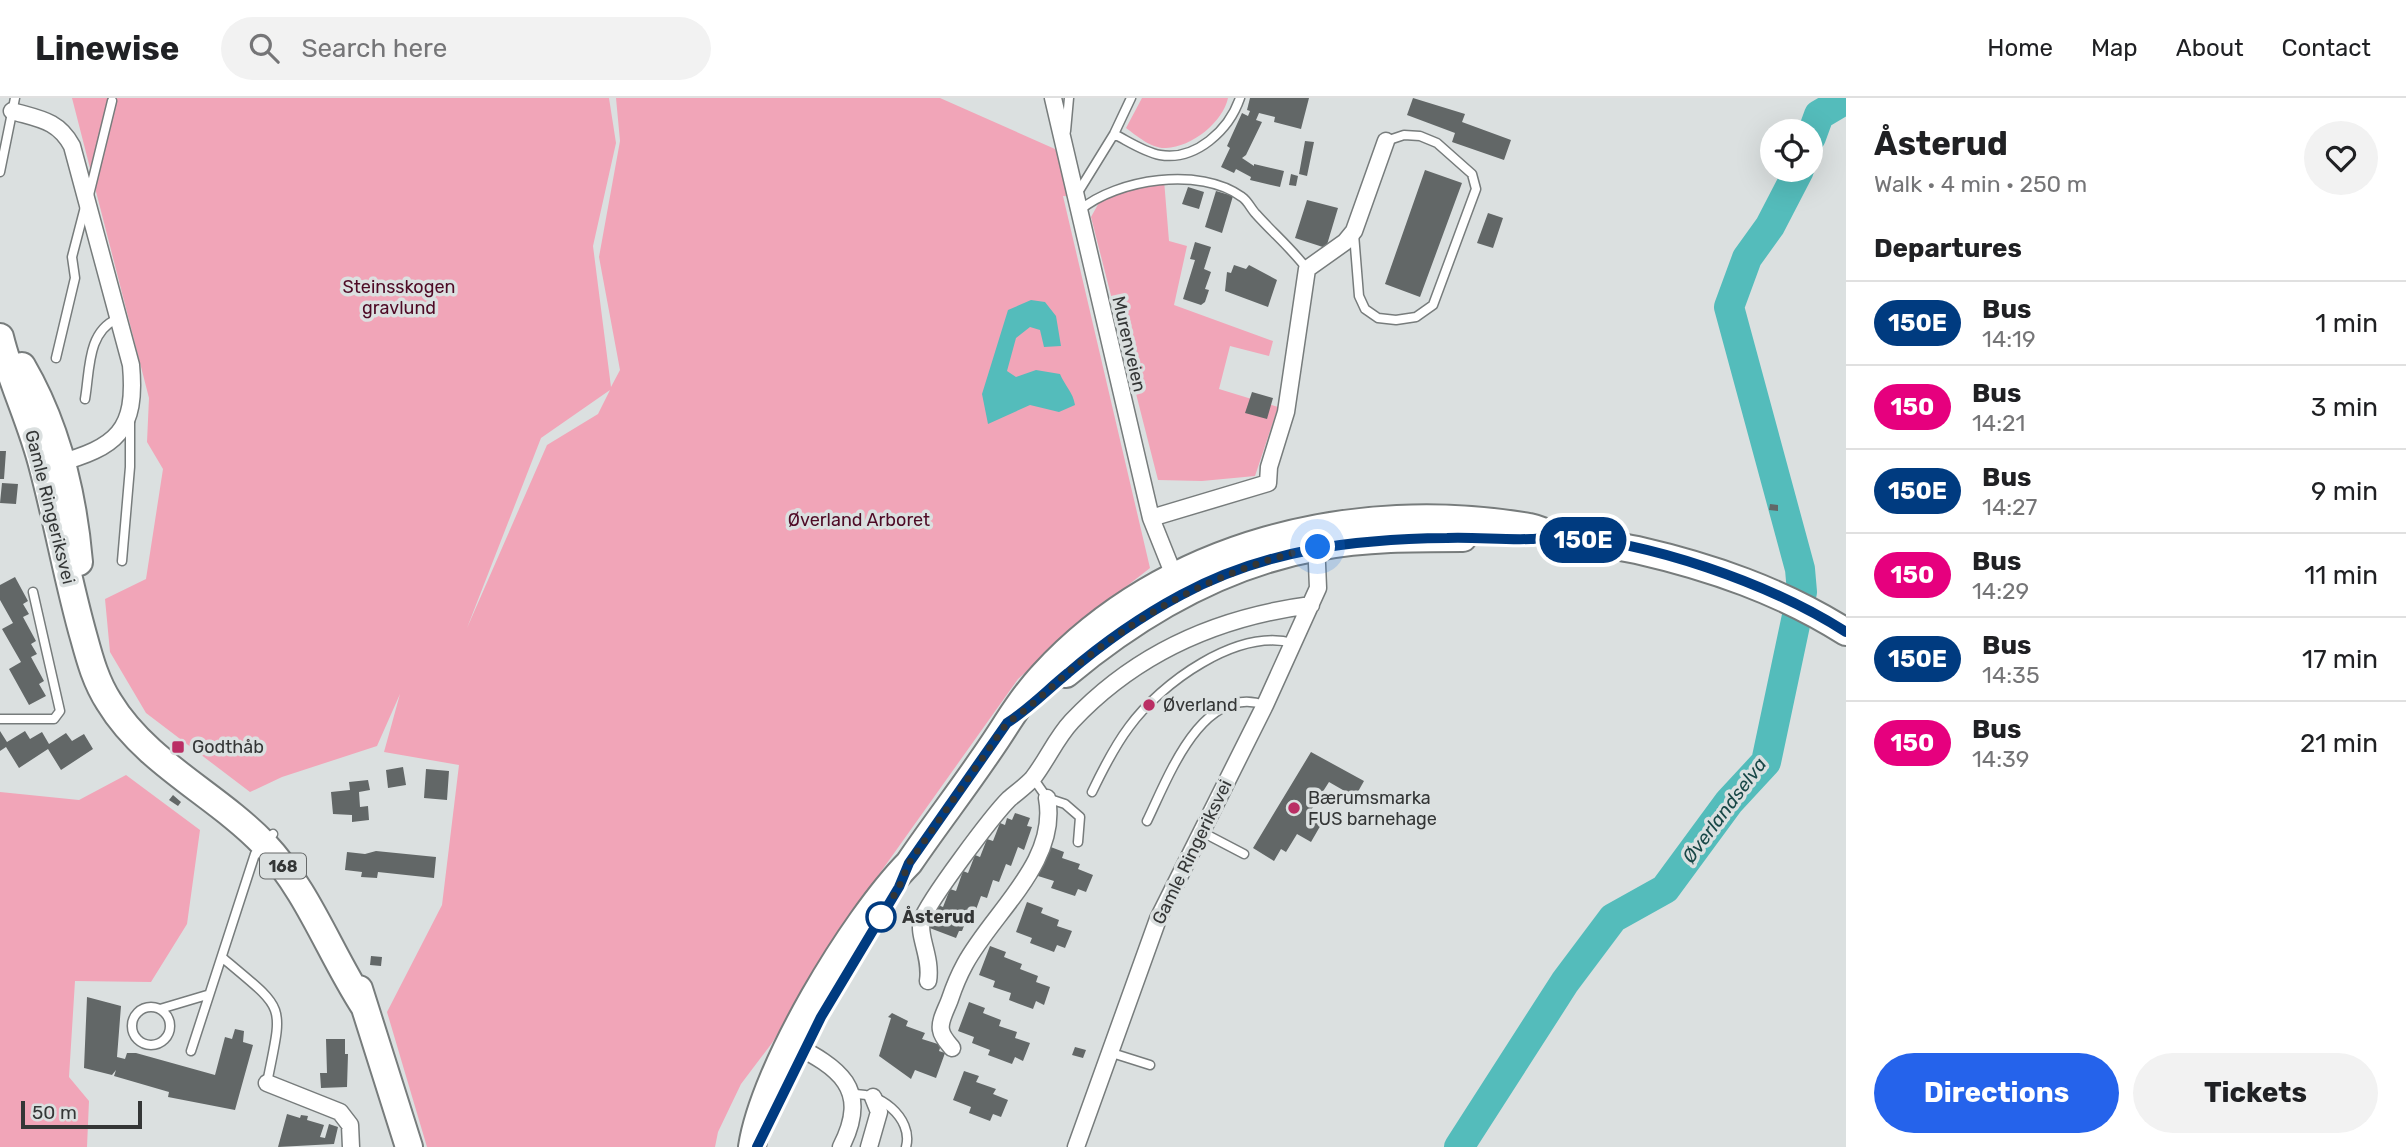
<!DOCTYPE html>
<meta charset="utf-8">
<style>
:root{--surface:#fff;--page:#f2f2f2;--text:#202124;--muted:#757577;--line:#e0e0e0;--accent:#2563eb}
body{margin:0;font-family:Rubik,sans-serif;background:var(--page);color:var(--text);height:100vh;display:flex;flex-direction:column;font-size:26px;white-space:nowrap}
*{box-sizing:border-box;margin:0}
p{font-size:23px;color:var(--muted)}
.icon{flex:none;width:38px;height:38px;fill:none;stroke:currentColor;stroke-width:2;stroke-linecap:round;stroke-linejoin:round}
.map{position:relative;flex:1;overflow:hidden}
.panel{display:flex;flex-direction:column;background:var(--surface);width:560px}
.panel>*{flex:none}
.badge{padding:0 14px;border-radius:23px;font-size:24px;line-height:46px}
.buttons{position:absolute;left:1760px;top:21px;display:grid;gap:14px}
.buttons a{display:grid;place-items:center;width:63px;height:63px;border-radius:50%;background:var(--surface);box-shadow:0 7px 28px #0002;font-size:35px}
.scale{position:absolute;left:21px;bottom:18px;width:121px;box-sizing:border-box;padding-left:7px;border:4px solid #343636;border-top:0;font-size:19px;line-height:24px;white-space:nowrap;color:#343636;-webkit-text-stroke:5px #dbe0e0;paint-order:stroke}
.you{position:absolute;width:35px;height:35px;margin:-18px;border:5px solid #fff;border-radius:50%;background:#1a73e8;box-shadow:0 0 0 10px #1a73e833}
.map>.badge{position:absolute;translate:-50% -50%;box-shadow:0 0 0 4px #fff}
h2{padding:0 28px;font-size:26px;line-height:63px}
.round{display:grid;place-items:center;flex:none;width:74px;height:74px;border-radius:37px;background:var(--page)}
.head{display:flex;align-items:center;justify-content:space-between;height:119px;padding:0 28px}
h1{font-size:33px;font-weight:700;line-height:52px}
.cta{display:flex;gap:14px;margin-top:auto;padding:14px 28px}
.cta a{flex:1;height:80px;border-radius:42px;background:var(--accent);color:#fff;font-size:28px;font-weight:700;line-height:80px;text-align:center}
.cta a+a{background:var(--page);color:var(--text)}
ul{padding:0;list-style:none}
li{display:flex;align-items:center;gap:21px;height:84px;padding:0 28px;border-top:2px solid var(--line)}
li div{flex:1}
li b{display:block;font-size:26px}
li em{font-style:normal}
li .badge{min-width:77px;font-weight:700;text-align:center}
header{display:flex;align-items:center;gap:42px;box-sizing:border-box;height:98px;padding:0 35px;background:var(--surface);border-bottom:2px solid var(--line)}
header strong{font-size:33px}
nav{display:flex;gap:38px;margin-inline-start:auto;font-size:24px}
.search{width:490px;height:63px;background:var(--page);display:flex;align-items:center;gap:18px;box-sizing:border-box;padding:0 24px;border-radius:38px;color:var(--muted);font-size:26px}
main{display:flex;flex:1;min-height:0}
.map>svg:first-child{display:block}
.green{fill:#f1a5b8;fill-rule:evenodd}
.water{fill:#54bcbb}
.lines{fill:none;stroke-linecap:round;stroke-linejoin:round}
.river{stroke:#54bcbb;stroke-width:30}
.building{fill:#626767}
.service-casing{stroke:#777c7c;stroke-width:11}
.minor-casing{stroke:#777c7c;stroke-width:19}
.primary-casing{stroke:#777c7c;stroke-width:30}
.service{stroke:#fff;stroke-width:8}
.minor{stroke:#fff;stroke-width:16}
.primary{stroke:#fff;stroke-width:26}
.line-casing{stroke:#fff;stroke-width:16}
.line{stroke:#003b80;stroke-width:10}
.walk{stroke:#343636;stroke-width:7;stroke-dasharray:0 12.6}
.poi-dot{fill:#ba2e64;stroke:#dbe0e0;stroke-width:2.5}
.stop-dot{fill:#fff;stroke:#003b80;stroke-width:3.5}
.labels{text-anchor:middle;stroke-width:7;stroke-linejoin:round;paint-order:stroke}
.shield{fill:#dbe0e0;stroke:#666969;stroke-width:2}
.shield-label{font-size:16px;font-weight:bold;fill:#343636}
.park-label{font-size:18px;fill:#4e0a25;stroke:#dbe0e0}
.street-label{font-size:18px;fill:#343636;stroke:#dbe0e0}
.poi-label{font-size:18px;fill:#343636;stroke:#dbe0e0;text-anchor:start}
.stop-label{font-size:18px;font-weight:bold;fill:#343636;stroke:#dbe0e0;text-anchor:start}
.water-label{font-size:19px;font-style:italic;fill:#194847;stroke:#dbe0e0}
</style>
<header>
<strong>Linewise</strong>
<div class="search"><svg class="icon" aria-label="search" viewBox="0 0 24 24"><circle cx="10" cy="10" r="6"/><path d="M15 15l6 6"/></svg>Search here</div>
<nav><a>Home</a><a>Map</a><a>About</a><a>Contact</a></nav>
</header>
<main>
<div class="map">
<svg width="1846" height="1049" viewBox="0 0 1846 1049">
<rect width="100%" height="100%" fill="#dbe0e0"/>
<path class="green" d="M72,0H609L616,45L593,148L611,289L620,272L599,159L620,43L616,0H940L1055,51L1075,99L1063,98L1150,470L1086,520L1018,581L865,796L772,945L741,986L718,1034L715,1049H427L387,914L442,807L459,667L384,654L400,596L377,648L282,679L250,694L146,615L110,554L105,501L146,481L163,371L147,344L149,300ZM610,292L598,316L547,347L467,530L541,340Z
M1142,0H1228C1223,24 1192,49 1166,50C1152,51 1137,38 1126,30Z
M1164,82L1169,143L1187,148L1174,207L1273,243L1269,258L1230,248L1219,291L1278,309L1255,378L1202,383L1158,382L1091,119L1101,101Z
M126,677L200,732L187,826L151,884L75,883L69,979L89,1003L87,1049H0V694L79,702Z"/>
<path class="water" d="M1031,202L1045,204L1056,218L1061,248L1044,249L1040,232L1030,229L1016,240L1007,273L1016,279L1036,272L1060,276C1065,288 1073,294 1075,307L1059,314L1030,307L988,326L982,296L1008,212Z"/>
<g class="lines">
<path class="river" d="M1811,39L1819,17L1846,1
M1459,1049L1565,884L1613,820L1665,791L1729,704L1766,664L1802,494L1800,471L1729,209L1747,160L1770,128L1799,72"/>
</g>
<path class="building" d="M1250,0H1309L1301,31L1274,24L1275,19L1259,15L1256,22L1262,24L1246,57L1242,60L1254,68V66L1284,73L1280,89L1250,82L1251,79L1236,71L1234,75L1221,69L1230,50L1227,48L1242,15L1248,18L1250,13L1247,12Z
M1413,0L1465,16L1462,24L1511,42L1504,62L1452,44L1455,35L1407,17Z
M1305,43L1314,44L1307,78L1299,76Z
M1425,72L1462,85L1420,199L1385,186Z
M1291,76L1298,78L1296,88L1289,87Z
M1188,89L1204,94L1199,111L1182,106Z
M1216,93L1233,98L1222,135L1205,129Z
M1307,102L1338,110L1326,150L1295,140Z
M1488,115L1503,120L1493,150L1477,145Z
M1195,144L1211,149L1204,171L1211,174L1205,191L1209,192L1205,204L1201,207L1183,201L1195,162L1190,161Z
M1234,167L1246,171L1249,167L1277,182L1268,209L1225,193L1227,174L1231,175Z
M1252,294L1273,300L1267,321L1245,315Z
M0,353H6L4,381H0Z
M2,385L18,386L16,406L0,405Z
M1770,406L1778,407V413L1769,412Z
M15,479L28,503L23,506L29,516L23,519L36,543L31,546L37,556L31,559L44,583L39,586L46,598L29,607L9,571L21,564L2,531L13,525L0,502V487Z
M0,633L7,644L25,633L30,641L42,634L49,646L66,635L72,643L84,636L93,651L61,672L48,651L19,670L6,649L0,653Z
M1311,654L1364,683L1355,699L1329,684L1308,717L1322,725L1311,744L1297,736L1286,754L1281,751L1274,763L1253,750Z
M403,669L406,687L388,690L386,672Z
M426,671L449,673L447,702L424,700Z
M368,682L370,692L359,694L360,709L368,708L369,722L352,724V717L333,716L331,694L350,692L349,684Z
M173,697L181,704L178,708L169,702Z
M1015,715L1030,720L1027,728L1032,729L1024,752L1018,749L1011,768L1006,766L999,784L993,782L987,800L981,798L974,817L969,815L962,833H959L956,840L927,829L938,807L943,809L950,791L956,793L963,773L968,775L975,757L980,759L987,741L993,743L1000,725L1005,727L1007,720L1012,722Z
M1048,748L1064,754L1062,760L1080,766L1078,771L1093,777L1086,794L1078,791L1075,798L1051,790L1054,783L1038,778Z
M376,753L436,759L434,780L378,774L377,780L361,779L362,774L345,772L347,754L365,756Z
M1027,804L1043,810L1041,815L1059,822L1057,828L1072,833L1065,850L1057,847L1054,854L1030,845L1032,840L1016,834Z
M990,848L1006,854L1004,859L1022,866L1020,871L1038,878L1036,884L1050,889L1044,907L1036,903L1033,911L1009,902L1011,895L993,889L995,883L979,877Z
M371,858L382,859L381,868L370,867Z
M87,899L121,908L117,959L125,961L127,955H136L215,977L225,939L232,941L235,931L244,933L243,944L253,947L235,1012L168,999L169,994L114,978L116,972L112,977L84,970Z
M969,904L985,910L983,915L1001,922L999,928L1017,934L1015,940L1030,945L1023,963L1015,959L1012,966L988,957L990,952L972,945L974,939L958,933Z
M892,915L908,923L906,928L925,935L922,941L941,947L939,953L945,955L936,980L915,972L911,981L879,958L891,920L888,919Z
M326,941H345V956H348L347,989L321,990L320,975H327Z
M1075,949L1086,952L1083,960L1072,957Z
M964,973L979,978L976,984L996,991L993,996L1008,1002L1001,1019L993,1016L990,1023L969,1015L971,1009L953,1002Z
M287,1016L300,1020L301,1017L308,1018L307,1022L324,1027L320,1039L325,1040L329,1026L338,1029L334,1046L278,1049Z"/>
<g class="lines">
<g class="service-casing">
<path id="service" d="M1066,33L1069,0
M1114,36C1128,43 1144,54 1160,57C1196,63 1229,32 1240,0
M0,74L15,0
M1077,96L1114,36L1131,0
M89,97L112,3
M1080,112C1117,81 1200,68 1242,99C1248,103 1251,111 1256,116C1273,135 1292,151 1307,171
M1354,136L1359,198L1365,211L1378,220L1396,222L1416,219L1433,207L1476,91L1472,76L1437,45L1420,38L1404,37L1386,43
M56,260L75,180L72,159L85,109
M85,301C90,272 87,234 117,221
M122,463L130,369V324
M0,621H54L60,613L33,494
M1033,680L1047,700L1065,706L1080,719L1078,744
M1092,694C1103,671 1114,649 1129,629C1161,585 1237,530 1293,545
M1147,723C1168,680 1202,585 1265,607
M1200,733L1244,756
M224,861C287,914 283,904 267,985
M132 928a19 19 0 1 1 38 0a19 19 0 1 1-38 0Z
M160,911L207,897
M191,953L255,756L273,736
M1112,955L1150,967
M851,997C877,991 914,1020 906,1049"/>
</g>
<g class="minor-casing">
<path id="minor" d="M1053,0L1151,420L1177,485
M12,13C39,21 58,22 72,48L131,267C137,333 117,349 56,366
M1151,420L1268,385L1269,369L1286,314L1307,171L1345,144L1354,133L1386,43
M928,883C932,859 917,837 922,822C928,803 993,717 1009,701C1017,694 1026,688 1033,680C1047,662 1056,640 1072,623C1137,554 1218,519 1311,507
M791,945C839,970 871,990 841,1049
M952,950C948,945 942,939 941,932C939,923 947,910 950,901C954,889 959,877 965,866C993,814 1059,764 1047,700
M267,985L340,1014L350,1027L351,1049
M869,1049L879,1014L873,999
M1076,1049L1158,821L1265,607L1318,490L1316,442"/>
</g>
<g class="primary-casing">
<path id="primary" d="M0,239C11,284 32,325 43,370C58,426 68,484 84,540C90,562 96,584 109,604C146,665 216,696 264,746C309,794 329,854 364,908
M22,268C57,328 73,395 79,464
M1066,576C1139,515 1223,466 1318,449C1365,440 1415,440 1463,440
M359,891L409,1049
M752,1049C764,970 853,822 909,765C941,718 977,673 1007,625C1018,608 1029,592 1043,577C1164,445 1356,399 1529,429C1538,431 1547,435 1555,437C1582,444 1610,446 1637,452C1711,469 1781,493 1846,534"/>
</g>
<use href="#service" class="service"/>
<use href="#minor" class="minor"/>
<use href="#primary" class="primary"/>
</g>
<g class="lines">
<g class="line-casing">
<path id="line" d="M757,1049L821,919L899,789L909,765L1007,625C1029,611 1047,592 1068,575C1103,545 1140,519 1181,497C1264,452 1353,441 1447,440C1475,439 1503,442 1531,441C1540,441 1549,437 1557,438C1649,443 1769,485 1846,534"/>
</g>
<use href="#line" class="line"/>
<path class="walk" d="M881,819L899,789L909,765L1007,625C1035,607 1058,581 1085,561C1155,506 1230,468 1318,449"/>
</g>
<g class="poi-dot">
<circle cx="1149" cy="607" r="7"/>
<rect x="171" y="642" width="14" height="14" rx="3.5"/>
<circle cx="1294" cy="710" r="7"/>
</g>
<circle class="stop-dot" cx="881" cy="819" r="14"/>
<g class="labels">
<rect class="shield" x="260" y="755.5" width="46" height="25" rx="5"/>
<g class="shield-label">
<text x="283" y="774">168</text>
</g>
<g class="park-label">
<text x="399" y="195">Steinsskogen<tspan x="399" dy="21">gravlund</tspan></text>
<text x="859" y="428">Øverland Arboret</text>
</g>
<g class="street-label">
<text transform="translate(1129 246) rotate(77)" y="6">Murenveien</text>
<text transform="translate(50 409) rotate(76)" y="6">Gamle Ringeriksvei</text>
<text transform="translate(1192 754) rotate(-64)" y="6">Gamle Ringeriksvei</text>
</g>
<g class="poi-label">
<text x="1163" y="613">Øverland</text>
<text x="192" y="655">Godthåb</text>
<text x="1308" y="706">Bærumsmarka<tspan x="1308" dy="21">FUS barnehage</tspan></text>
</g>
<g class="stop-label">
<text x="902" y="825">Åsterud</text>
</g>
<g class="water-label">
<text transform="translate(1724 712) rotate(-53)" y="7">Øverlandselva</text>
</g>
</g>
</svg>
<div class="buttons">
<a><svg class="icon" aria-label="locate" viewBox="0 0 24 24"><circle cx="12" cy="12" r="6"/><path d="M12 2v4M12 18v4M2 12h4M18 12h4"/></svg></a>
</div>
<div class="scale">50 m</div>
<div class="you" style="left:1318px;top:449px"></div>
<b class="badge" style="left:1583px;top:442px;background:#003b80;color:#fff">150E</b>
</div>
<section class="panel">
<div class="head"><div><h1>Åsterud</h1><p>Walk · 4 min · 250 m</p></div><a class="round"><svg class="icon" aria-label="heart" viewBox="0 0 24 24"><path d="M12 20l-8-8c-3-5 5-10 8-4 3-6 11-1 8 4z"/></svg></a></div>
<h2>Departures</h2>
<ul>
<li><span class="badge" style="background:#003b80;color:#fff">150E</span><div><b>Bus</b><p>14:19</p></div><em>1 min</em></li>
<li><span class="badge" style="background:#e6007e;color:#fff">150</span><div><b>Bus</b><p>14:21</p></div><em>3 min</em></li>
<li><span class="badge" style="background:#003b80;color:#fff">150E</span><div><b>Bus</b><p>14:27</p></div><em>9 min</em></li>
<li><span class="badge" style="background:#e6007e;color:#fff">150</span><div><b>Bus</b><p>14:29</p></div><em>11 min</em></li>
<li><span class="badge" style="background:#003b80;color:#fff">150E</span><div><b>Bus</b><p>14:35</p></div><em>17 min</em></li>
<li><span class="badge" style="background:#e6007e;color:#fff">150</span><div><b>Bus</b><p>14:39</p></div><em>21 min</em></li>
</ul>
<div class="cta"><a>Directions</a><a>Tickets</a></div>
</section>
</main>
